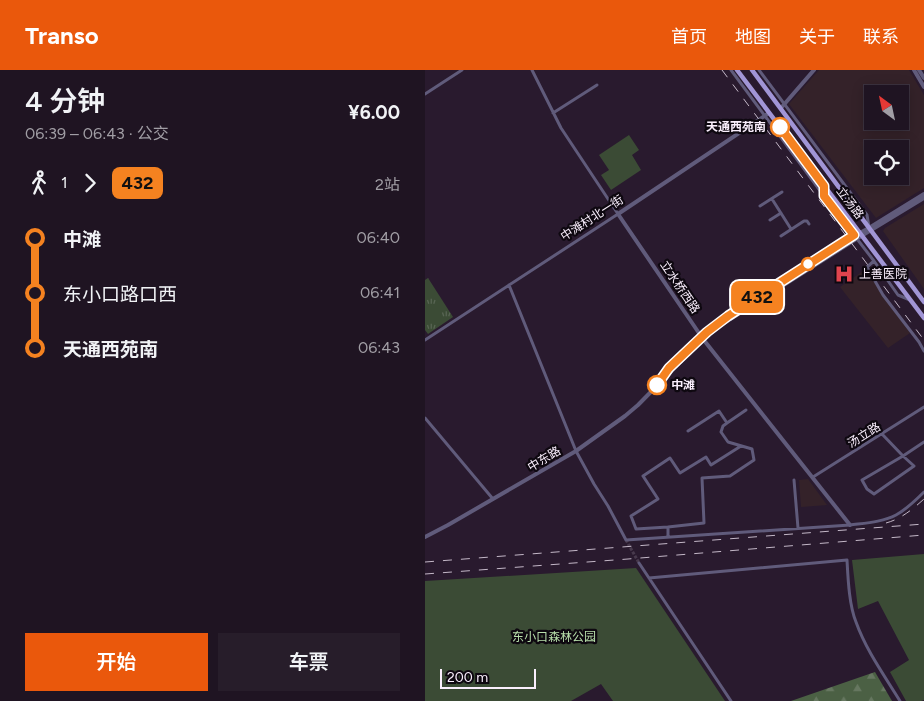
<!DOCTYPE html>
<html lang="zh">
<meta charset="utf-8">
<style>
:root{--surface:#1f1422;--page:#271d2a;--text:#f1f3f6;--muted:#a19ea5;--line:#3c3340;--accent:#ea580c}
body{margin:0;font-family:Figtree,"Noto Sans SC",sans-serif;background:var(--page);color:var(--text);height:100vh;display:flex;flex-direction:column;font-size:19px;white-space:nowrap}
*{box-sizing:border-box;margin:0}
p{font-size:16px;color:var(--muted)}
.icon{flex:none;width:28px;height:28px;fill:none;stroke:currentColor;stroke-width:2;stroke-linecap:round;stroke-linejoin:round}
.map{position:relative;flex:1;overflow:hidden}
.side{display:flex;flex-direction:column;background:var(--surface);width:425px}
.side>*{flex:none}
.badge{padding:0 10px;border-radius:8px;font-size:18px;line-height:32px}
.needle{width:32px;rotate:327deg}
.tools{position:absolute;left:439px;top:15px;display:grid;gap:10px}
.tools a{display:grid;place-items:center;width:45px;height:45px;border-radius:0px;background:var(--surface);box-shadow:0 2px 12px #0003,0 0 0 1px var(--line);font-size:25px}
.scale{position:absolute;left:15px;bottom:12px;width:96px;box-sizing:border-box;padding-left:5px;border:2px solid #faeffd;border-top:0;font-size:14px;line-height:18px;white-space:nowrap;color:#faeffd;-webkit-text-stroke:4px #0e0810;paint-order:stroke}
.map>.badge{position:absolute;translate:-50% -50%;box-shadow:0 0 0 2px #fff}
.legs{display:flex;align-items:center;gap:8px;height:55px;padding:0 25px;font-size:16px}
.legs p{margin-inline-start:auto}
.head{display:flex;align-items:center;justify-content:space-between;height:85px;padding:0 25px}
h1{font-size:28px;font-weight:600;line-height:38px}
.action{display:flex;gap:10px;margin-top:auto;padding:10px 25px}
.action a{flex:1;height:58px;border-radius:0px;background:var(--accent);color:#fff;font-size:20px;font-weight:600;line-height:58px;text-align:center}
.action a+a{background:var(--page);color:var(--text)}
ul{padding:0 25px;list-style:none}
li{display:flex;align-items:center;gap:18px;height:55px;font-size:19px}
li i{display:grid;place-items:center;width:8px;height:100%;margin:0 6px;background:currentColor}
li i::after{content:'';width:12px;height:12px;margin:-6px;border:4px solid;border-radius:50%;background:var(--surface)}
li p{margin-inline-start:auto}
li:first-child i{background:linear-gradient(#0000 50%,currentColor 0)}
li:last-child i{background:linear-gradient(currentColor 50%,#0000 0)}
header{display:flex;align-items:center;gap:30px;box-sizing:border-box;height:70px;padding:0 25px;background:var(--accent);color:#fff}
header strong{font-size:24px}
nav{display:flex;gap:28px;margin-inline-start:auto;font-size:18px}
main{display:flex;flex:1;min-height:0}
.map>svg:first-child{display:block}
.commercial{fill:#342229;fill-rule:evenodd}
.grass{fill:url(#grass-tufts)}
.forest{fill:url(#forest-firs)}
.park{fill:#3b4b35}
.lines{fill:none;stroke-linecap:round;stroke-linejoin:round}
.minor-tunnel{stroke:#483a4d;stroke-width:3;stroke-dasharray:3 1.5;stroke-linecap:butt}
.minor{stroke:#605b7b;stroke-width:3}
.tertiary{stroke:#605b7b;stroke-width:4}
.primary{stroke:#a195d6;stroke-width:4.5}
.rail{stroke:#c4b8c8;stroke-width:1;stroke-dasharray:9 9;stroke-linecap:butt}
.line-1-casing{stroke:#fff;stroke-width:11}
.line-1{stroke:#f58220;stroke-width:8}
.stop-1-dot{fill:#fff;stroke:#f58220;stroke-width:2.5}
.labels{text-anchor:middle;stroke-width:4.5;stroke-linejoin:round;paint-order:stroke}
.stop-label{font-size:12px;font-weight:bold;fill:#faeffd;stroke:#0e0810;text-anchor:end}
.street-label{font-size:12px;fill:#faeffd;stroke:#0e0810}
.poi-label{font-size:12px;fill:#faeffd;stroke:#0e0810;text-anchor:start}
.park-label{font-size:12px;fill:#b8dfab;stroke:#0e0810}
</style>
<header>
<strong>Transo</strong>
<nav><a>首页</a><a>地图</a><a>关于</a><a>联系</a></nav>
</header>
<main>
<section class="side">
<div class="head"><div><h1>4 分钟</h1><p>06:39 – 06:43 · 公交</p></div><b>¥6.00</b></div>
<div class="legs"><svg class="icon" aria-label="walk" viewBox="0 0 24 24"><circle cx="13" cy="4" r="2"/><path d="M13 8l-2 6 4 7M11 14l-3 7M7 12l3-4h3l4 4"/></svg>1<svg class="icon" aria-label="forward" viewBox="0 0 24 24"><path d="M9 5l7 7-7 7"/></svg><b class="badge" style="background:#f58220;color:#111">432</b><p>2站</p></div>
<ul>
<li><i style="color:#f58220"></i><b>中滩</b><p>06:40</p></li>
<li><i style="color:#f58220"></i><span>东小口路口西</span><p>06:41</p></li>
<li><i style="color:#f58220"></i><b>天通西苑南</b><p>06:43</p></li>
</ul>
<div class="action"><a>开始</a><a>车票</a></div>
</section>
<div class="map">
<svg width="499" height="631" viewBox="0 0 499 631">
<defs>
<pattern id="grass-tufts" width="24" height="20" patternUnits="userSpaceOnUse" patternTransform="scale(1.25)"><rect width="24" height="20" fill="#3b4b35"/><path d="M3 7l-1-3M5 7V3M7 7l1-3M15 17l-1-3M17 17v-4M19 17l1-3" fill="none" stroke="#586553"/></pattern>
<pattern id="forest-firs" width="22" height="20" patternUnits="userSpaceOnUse" patternTransform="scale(1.25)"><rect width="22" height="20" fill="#4b6044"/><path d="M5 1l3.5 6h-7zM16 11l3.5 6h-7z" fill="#667760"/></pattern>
</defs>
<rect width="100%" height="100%" fill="#291a2e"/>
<path class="commercial" d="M394,0H484L499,25V118L451,148L364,34ZM448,24H475V51H448ZM448,79H475V106H448Z
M499,134V219L458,161L460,158Z
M441,199L485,263L463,278L415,217Z
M383,409L402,435L376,437L374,410Z"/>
<path class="grass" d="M3,208L28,247L3,264L0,260V210Z"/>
<path class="forest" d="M450,602L467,631H366Z"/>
<path class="park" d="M204,65L214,80L207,85L216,100L186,120L176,105L184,100L174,85Z
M499,484V630L496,631H481L465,602L484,590L453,531L433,539L427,490Z
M211,498L300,631H188L176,614L146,631H0V511Z"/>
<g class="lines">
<path class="minor-tunnel" d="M201,470L214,493"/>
<path class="minor" d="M306,0L399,126L449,191L473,225L485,230
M334,0L442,145L444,157
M0,24L37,0
M128,43L172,15
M347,129L366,159
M335,136L357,122
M345,150L356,143
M356,166L379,151H382L384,154
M449,191L442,197L458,225L494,272L499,281
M84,215L151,381L169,414L183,436L201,470L425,455C440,453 458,452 471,445C482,439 491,430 499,422
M0,270L193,144L136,58L107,0
M0,348L68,429
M263,361L294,341L302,353L321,340
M457,364L478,386L499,372
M478,386L489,396L449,424L442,419L437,410Z
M388,407L499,337
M369,410L373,458
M243,457L211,459L206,446L233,429L218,406L245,388L255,403L281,387L286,395L316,376
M243,467V457L279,453L277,408L305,406L329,390L327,379L303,372L296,362L298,356L302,353
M214,493L306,631
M224,508L422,490C423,508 424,535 431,552C441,580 459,605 475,631"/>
<path class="tertiary" d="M489,0L499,17
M494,0L499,8
M356,38L389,0
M344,43L193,144L278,269L425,455
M236,311L244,298L263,278L282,262L303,245L422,170L444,158L499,124
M0,467L23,455L151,381L200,346L213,335L274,273L296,255L428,171L499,128"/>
<path class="primary" d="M312,0L499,248
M327,0L499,232
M399,117V126"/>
<path class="rail" d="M297,0L499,270
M461,453C476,449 488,439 499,429
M0,492L499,454
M0,504L203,489L499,465"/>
</g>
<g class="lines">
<g class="line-1-casing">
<path id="line-1" d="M232,315L244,298L282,262L303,246L429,165L399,126V116L355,57"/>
</g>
<use href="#line-1" class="line-1"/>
</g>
<defs>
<g id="hospital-bare" transform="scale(1.5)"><path d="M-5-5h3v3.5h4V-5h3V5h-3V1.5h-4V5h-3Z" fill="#e0444e" stroke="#0e0810" stroke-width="2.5" paint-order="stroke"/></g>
</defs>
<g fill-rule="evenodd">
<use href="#hospital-bare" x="419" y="204"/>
</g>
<g class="stop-1-dot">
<circle cx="355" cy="57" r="9"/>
<circle cx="383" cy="194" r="6"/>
<circle cx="232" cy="315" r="9"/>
</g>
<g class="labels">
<g class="stop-label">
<text x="341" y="61">天通西苑南</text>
<text x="246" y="319" text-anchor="start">中滩</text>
</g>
<g class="street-label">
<text transform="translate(425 133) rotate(53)" y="4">立汤路</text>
<text transform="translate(167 148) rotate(-33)" y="4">中滩村北一街</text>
<text transform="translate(255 217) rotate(56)" y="4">立水桥西路</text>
<text transform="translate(439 365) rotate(-32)" y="4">汤立路</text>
<text transform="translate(119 389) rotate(-31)" y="4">中东路</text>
</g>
<g class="poi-label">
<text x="434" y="208">上善医院</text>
</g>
<g class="park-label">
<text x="129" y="571">东小口森林公园</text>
</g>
</g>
</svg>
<div class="tools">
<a><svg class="needle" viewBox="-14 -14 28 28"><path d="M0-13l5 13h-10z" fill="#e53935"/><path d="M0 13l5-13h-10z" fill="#a19ea5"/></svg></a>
<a><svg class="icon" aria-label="locate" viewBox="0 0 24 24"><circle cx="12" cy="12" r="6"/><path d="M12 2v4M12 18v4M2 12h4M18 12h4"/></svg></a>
</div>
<div class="scale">200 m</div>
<b class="badge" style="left:332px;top:227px;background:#f58220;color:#111">432</b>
</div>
</main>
